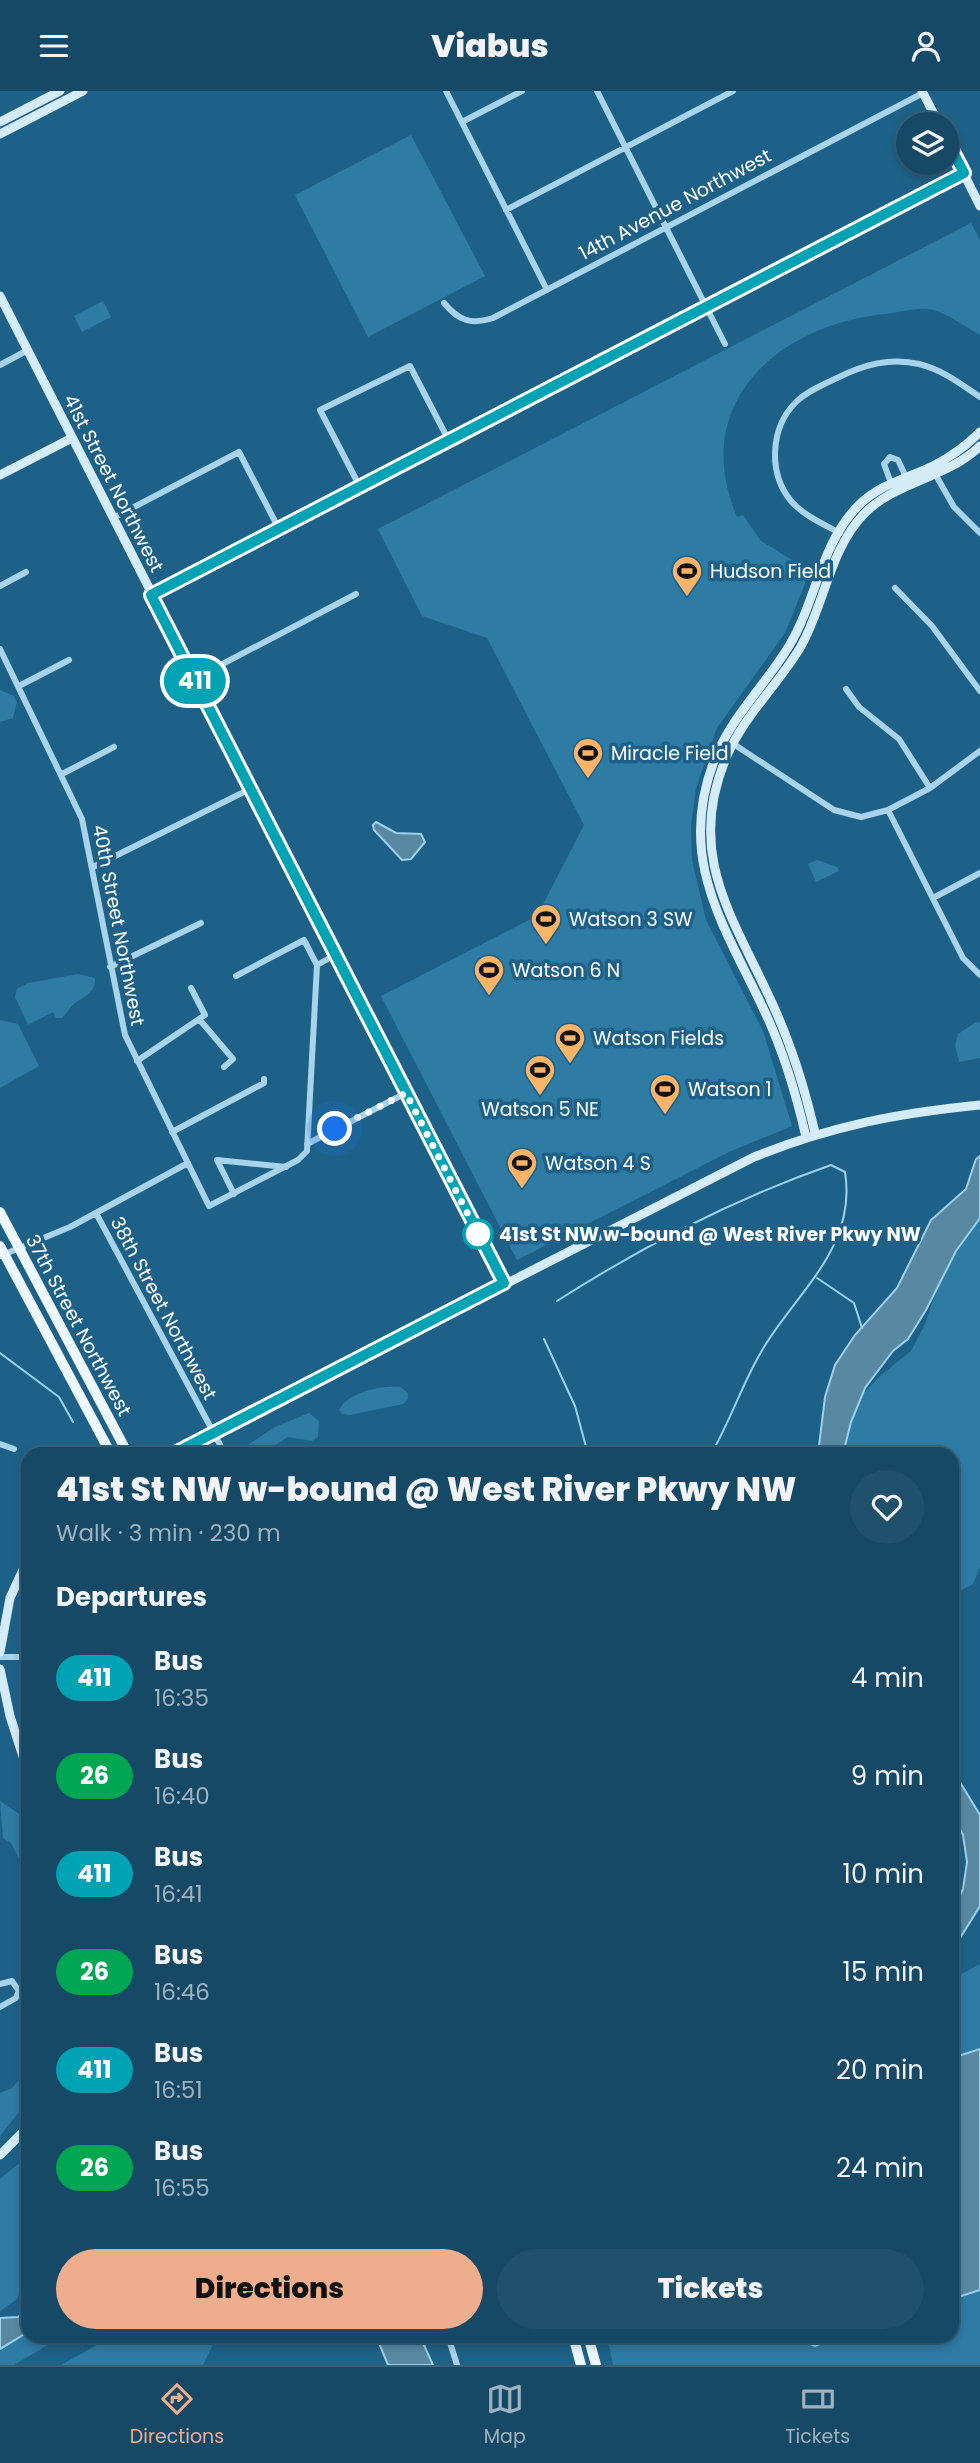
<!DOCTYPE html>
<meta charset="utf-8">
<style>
:root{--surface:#164966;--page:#1f506c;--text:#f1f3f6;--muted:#9eb2bf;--line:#35617a;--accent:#eead8d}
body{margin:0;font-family:Poppins,sans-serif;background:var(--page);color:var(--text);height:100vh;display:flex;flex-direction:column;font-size:26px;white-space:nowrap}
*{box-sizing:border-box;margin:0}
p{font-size:23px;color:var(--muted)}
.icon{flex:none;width:38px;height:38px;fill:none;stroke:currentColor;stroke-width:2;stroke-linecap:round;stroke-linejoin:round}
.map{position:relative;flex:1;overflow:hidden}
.sheet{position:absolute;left:21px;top:1356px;width:938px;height:896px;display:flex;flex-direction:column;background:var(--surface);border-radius:21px;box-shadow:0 4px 10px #0003,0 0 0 2px var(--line)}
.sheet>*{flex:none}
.badge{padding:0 14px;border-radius:23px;font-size:24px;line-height:46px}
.fabs{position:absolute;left:896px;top:21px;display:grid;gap:14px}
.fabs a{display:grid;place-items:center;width:63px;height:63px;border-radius:50%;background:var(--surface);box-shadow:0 4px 10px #0003,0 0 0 2px var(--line);font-size:35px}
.you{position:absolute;width:35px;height:35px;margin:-18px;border:5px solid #fff;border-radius:50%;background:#1a73e8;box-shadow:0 0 0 10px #1a73e833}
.map>.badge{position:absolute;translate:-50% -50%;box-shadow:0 0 0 4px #fff}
h2{padding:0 35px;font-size:26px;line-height:63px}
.round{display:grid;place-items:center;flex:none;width:74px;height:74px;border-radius:37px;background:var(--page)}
.headline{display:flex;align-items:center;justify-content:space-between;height:119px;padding:0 35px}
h1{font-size:33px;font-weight:800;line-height:52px}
.button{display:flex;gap:14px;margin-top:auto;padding:14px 35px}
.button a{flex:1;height:80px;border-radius:42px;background:var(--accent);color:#111;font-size:28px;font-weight:800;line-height:80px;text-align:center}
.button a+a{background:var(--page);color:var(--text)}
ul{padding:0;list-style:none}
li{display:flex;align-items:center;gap:21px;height:98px;padding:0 35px}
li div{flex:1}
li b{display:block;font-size:26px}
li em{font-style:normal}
li .badge{min-width:77px;font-weight:700;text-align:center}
header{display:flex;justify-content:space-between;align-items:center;height:91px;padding:0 35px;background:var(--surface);font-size:32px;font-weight:800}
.tabs{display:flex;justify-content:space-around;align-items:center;height:98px;border-top:2px solid var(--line);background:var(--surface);font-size:19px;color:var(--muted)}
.tabs a{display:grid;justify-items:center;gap:4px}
.tabs .selected{color:var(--accent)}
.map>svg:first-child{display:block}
.green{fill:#2e7ba4}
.water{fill:#5888a2;stroke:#9bd1ed;stroke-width:2}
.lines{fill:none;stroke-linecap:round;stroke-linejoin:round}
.stream{stroke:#9bd1ed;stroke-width:2}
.street{stroke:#a8d3eb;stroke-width:6}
.secondary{stroke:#d4ebf8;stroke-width:9}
.primary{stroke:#edf7fe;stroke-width:10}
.line-casing{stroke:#fff;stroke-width:16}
.line{stroke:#00a3b4;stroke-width:10}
.walk{stroke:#fff;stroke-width:7;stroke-dasharray:0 12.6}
.stop-dot{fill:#fff;stroke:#00a3b4;stroke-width:3.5}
.labels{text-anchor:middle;stroke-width:7;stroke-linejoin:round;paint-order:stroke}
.street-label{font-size:19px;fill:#fff;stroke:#1e6188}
.poi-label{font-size:19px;fill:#fff;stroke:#1e6188;text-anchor:start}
.stop-label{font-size:19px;font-weight:bold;fill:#fff;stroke:#1e6188;text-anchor:start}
</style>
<header><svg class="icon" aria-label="menu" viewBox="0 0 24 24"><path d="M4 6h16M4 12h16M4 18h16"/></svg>Viabus<svg class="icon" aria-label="person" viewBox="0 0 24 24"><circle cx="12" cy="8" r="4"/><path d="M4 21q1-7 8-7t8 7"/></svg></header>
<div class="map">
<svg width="980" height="2274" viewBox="0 0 980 2274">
<rect width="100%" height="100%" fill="#1e6188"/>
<path class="green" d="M411,44L485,185L368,246L295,104Z
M971,132L980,149V244C965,236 949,223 933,219C920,215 898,222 885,223C777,234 689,313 737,426L743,424L761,450L810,480L785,542L717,637L696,697L691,735L692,769L706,829L763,940L792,1035L729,1061L517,1169L381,905L537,825L584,734L487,547L422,525L378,438Z
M103,210L111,226L82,241L74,225Z
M0,599L14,605L17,611L13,627L0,631Z
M817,769L837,776L839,780L816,791L808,773Z
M78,883L95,887C95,904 85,904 74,913C70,916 66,923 62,927H56L53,921L28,934L15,906L17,898L28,892Z
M0,929L18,933L39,975L0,997Z
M976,931L980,932V967L959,971L955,954L958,943Z
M980,1127V1476L973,1493L952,1504V1363H843L850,1317L880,1285L911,1260L925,1233L947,1169L964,1139Z
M400,1296L408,1302V1308L403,1313L350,1324L342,1323L339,1319C348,1301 381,1294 400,1296Z
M309,1322L319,1330L318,1346L312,1350L288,1346L262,1363H234L275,1336Z
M0,1710L28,1729V1785L11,1752L3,1747Z
M980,1873V2274H613L607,2245H952V1888Z
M28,1979V2010L0,2045V2002L12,1997Z
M28,2065V2187L16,2209L0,2220V2088Z
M28,2239V2245H63L14,2274H0V2254Z
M113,2245H217L203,2274H61Z"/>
<path class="water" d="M376,731L396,742L421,743L425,751L411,768L402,769L374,739L373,734Z
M980,1065V1127L956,1160L926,1219L908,1248L893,1260L865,1297L851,1331L843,1363H818L825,1306L835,1274L855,1244L897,1197L931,1129L966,1098L976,1068Z
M952,1678L980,1724V1815L952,1860V1822L963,1798L967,1771L963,1744L952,1722Z
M980,1958V2199L952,2208V1967Z
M28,2217V2241L0,2258V2227L18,2226Z
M376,2245H420L433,2274H388Z
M758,2245H843L815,2255L795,2247L775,2250Z"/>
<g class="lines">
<path class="stream" d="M817,1187L854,1212L862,1237
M557,1210C643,1155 734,1108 831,1074L845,1081C857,1155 799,1199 764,1256C743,1290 731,1329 711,1363
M544,1248L575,1315L588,1363
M0,1262L59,1306L73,1331
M759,1356V1363"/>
<path class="street" d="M446,0L547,199
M597,0L725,253
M462,31L522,0
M506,119L733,0
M444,212C459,230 471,234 493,227L923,2
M0,274L28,259
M934,381L954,416L980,442
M891,392L884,373L890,366L898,369L906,386
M360,396L320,319L410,275L449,350
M113,427L239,361L279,438
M840,442C823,433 803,424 791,410C768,382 770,337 796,311C807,300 823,294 837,287C863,274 890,266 919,273C943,279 961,293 980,306
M0,495L26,481
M895,497L932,535L980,600
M0,558L82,728L125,944L209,1115L298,1069L307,1060L317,874L304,849L236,885
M194,588L356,503
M19,595L69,569
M846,598L859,616L899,648L930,697
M732,652L834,719L861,726L888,719L930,697L980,660
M62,683L114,656
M888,719L963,867L980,884
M93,776L250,698
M933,807L980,782
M317,874L335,864
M110,876L201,832
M199,928L233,968L224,976
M137,970L205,924L191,897
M172,1041L264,992V988
M307,1053L406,1002
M234,1103L217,1069L286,1076
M96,1122L225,1363
M0,1165L70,1136L188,1072
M0,1353L14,1358
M0,1566H28
M0,1893L12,1890L19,1900L16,1907L0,1916
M448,2245L457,2274"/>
<path class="secondary" d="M922,0L939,33
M0,31L60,0
M0,43L83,0
M947,49L980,115
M0,205L504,1192
M0,384L72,347
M151,504L964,82
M815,1042C805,998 791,953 772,912C734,827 685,765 726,667C743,626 777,595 800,557C824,516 829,460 863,424C895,390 946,388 980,355
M806,1046C797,1007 785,966 769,930C728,839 673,770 716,665C734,623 766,593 789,555C816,511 821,451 859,414C880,393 908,387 933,375C951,366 966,355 980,341
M173,1363L754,1066C831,1035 898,1022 980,1014
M0,1561L10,1507L28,1468
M0,1578L10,1625L28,1681
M0,2064L28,2036"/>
<path class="primary" d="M0,1121L128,1363
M0,1155L111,1363
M573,2245L581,2274
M588,2245L596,2274"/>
</g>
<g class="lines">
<g class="line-casing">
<path id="line" d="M173,1363L504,1192L151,504L964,82L947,49"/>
</g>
<use href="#line" class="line"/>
<path class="walk" d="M335,1038L406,1002L478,1143"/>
</g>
<defs>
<g id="stadium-pin" transform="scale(1.575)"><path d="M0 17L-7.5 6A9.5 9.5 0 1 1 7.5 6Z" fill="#fab367" stroke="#1e6188"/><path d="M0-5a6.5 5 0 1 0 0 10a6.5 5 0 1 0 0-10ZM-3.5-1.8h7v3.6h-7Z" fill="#111"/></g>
</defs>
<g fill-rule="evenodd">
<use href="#stadium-pin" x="687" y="480"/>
<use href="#stadium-pin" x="588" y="662"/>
<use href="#stadium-pin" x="546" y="828"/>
<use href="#stadium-pin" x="489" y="879"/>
<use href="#stadium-pin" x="570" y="947"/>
<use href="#stadium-pin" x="540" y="979"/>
<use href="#stadium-pin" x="665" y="998"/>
<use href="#stadium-pin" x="522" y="1072"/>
</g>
<circle class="stop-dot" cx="478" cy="1143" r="14"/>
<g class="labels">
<g class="street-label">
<text transform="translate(675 113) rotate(-28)" y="7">14th Avenue Northwest</text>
<text transform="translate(114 392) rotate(63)" y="7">41st Street Northwest</text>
<text transform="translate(119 834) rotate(79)" y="7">40th Street Northwest</text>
<text transform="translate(164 1217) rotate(62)" y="7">38th Street Northwest</text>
<text transform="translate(79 1234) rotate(62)" y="7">37th Street Northwest</text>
</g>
<g class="poi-label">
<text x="710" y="487">Hudson Field</text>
<text x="611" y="669">Miracle Field</text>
<text x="569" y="835">Watson 3 SW</text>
<text x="512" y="886">Watson 6 N</text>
<text x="593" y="954">Watson Fields</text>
<text x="688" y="1005">Watson 1</text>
<text x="540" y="1025" text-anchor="middle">Watson 5 NE</text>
<text x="545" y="1079">Watson 4 S</text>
</g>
<g class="stop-label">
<text x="499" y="1150">41st St NW w-bound @ West River Pkwy NW</text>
</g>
</g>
</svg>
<div class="fabs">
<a><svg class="icon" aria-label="layers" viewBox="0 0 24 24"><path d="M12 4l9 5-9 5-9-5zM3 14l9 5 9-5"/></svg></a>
</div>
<div class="you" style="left:335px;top:1038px"></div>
<b class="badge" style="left:195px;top:590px;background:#00a3b4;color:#fff">411</b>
<section class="sheet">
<div class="headline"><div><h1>41st St NW w-bound @ West River Pkwy NW</h1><p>Walk · 3 min · 230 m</p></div><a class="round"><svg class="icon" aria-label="heart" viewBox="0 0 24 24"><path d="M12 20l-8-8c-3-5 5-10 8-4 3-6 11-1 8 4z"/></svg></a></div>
<h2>Departures</h2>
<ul>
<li><span class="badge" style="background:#00a3b4;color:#fff">411</span><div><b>Bus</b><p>16:35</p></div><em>4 min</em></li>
<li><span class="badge" style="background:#00a651;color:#fff">26</span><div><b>Bus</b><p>16:40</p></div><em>9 min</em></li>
<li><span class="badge" style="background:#00a3b4;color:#fff">411</span><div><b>Bus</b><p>16:41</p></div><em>10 min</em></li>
<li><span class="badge" style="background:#00a651;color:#fff">26</span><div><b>Bus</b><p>16:46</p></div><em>15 min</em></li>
<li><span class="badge" style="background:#00a3b4;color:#fff">411</span><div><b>Bus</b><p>16:51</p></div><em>20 min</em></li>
<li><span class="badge" style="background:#00a651;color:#fff">26</span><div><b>Bus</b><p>16:55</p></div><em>24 min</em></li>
</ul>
<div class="button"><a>Directions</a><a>Tickets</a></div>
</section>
</div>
<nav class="tabs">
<a class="selected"><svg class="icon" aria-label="directions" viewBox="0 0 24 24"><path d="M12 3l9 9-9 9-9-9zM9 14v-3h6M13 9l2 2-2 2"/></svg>Directions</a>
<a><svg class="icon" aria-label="map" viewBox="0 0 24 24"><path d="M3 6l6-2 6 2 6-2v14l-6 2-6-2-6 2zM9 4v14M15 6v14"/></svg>Map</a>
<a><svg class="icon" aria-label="tickets" viewBox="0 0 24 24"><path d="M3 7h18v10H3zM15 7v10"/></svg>Tickets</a>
</nav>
